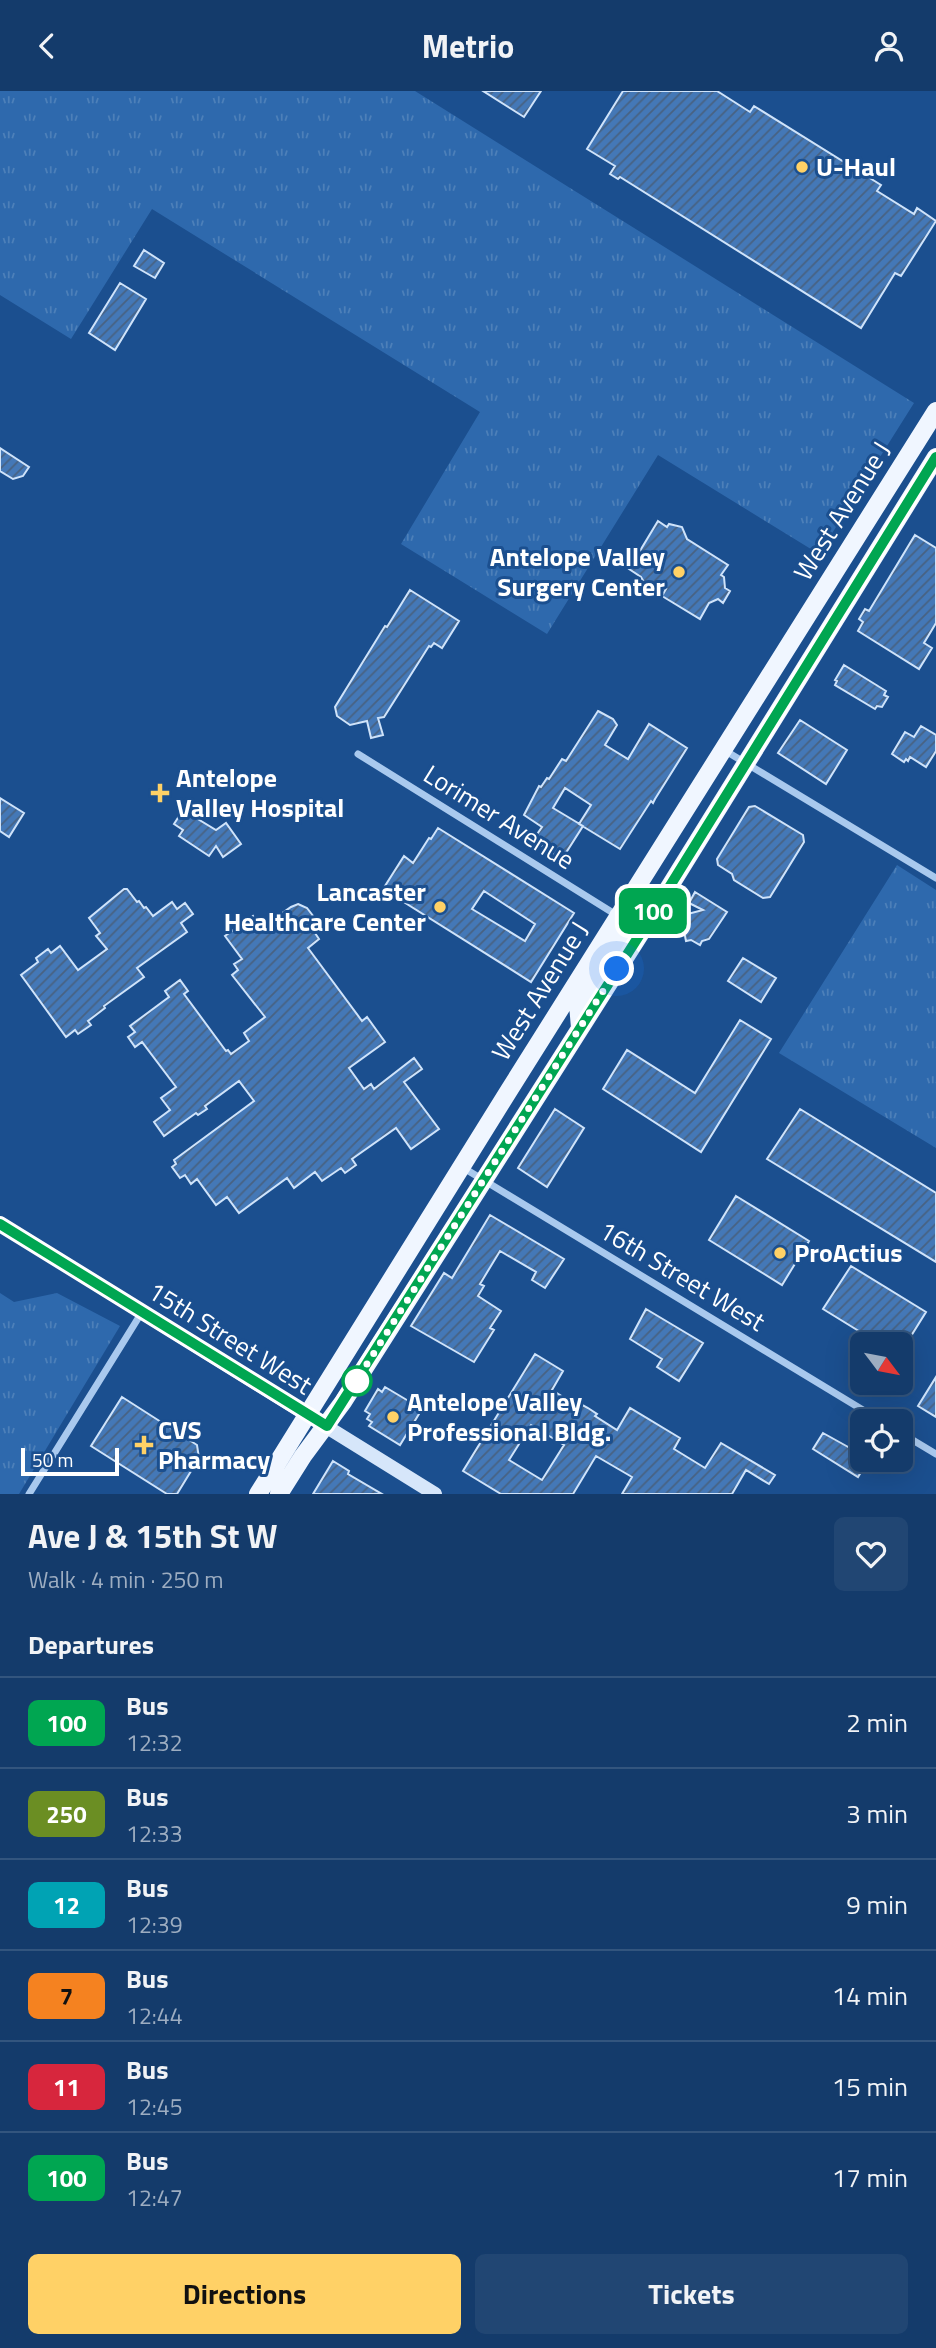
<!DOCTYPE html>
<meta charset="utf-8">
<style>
:root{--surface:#143b6b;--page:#214673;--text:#f1f3f6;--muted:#9dadc1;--line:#33557e;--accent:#ffd166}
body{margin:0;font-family:"Titillium Web",sans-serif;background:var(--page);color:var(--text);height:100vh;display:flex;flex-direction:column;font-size:26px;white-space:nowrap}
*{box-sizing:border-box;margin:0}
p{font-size:23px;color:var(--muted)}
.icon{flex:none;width:38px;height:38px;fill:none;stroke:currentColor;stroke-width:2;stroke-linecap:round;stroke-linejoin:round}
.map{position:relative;height:1403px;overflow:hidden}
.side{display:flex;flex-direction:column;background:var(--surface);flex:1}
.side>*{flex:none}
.badge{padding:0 14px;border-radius:10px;font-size:24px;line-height:46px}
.needle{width:46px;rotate:122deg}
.buttons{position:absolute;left:850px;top:1241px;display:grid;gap:14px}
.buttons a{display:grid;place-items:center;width:63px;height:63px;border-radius:10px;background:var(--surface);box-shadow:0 7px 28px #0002,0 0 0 2px var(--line);font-size:35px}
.scale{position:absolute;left:21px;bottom:18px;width:98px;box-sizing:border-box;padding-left:7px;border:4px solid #fff;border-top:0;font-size:19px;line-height:24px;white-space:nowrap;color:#fff;-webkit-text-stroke:5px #1b4f8f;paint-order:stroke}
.you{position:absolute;width:35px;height:35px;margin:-18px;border:5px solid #fff;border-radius:50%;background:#1a73e8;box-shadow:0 0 0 10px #1a73e833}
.map>.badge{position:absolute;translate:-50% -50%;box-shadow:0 0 0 4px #fff}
h2{padding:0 28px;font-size:26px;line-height:63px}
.round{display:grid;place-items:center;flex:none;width:74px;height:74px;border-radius:10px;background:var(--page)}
.head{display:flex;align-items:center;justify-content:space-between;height:119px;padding:0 28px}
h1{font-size:33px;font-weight:700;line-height:52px}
.action{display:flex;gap:14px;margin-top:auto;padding:14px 28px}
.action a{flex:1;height:80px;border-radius:10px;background:var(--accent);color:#111;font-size:28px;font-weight:700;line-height:80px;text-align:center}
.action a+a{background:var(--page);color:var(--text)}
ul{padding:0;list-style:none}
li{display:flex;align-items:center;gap:21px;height:91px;padding:0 28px;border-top:2px solid var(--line)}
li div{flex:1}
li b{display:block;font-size:26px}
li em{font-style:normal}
li .badge{min-width:77px;font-weight:700;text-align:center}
header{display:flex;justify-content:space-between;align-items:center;height:91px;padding:0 28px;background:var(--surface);font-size:32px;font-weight:700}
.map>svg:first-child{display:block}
.grass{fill:url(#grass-tufts)}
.building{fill:url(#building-hatch);stroke:#cfe3fa;stroke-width:2;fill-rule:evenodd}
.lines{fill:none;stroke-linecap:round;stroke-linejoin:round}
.street{stroke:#a9c9ee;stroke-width:7}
.secondary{stroke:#d6e6fa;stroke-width:14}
.primary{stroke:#f0f6ff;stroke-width:18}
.line-casing{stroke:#fff;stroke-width:16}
.line{stroke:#00a651;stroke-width:10}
.walk{stroke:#fff;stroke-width:7;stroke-dasharray:0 12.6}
.poi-dot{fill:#ffd166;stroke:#1b4f8f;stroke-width:2.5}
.stop-dot{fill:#fff;stroke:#00a651;stroke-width:3.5}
.labels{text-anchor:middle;stroke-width:6;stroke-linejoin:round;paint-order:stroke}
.poi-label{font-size:26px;font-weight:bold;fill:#fff;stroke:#1b4f8f;text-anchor:start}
.street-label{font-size:26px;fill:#fff;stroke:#1b4f8f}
</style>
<header><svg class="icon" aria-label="back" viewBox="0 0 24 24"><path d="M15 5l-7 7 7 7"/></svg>Metrio<svg class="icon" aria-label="person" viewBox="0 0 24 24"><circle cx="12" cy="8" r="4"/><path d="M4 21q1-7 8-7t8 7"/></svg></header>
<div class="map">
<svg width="936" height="1403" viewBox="0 0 936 1403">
<defs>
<pattern id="grass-tufts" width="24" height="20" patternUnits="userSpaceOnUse" patternTransform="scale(1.75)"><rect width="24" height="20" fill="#2e69ad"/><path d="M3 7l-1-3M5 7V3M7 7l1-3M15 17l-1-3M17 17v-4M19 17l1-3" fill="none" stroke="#4d80b9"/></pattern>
<pattern id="building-hatch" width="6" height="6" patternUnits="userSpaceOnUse" patternTransform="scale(1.75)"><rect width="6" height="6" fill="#4478b7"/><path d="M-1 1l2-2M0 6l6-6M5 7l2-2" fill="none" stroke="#486282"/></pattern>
</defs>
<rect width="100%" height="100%" fill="#1b4f8f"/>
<path class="grass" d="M0,0H415L914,312L819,463L658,364L547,543L401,453L480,321L152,118L71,248L0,204Z
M897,774L936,799V1057L779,962Z
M0,1202L14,1211L57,1202L120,1235L19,1403H0Z"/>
<path class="building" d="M483,0H541L524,26Z
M623,0H717L750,21L754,15L881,94L877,100L914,123L917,117L936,130L901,185L895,182L861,237L620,86L618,88L610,83L615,75L587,58Z
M144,159L164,172L155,187L134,175Z
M120,192L146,208L115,259L89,242Z
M0,357L29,376L23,385L13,388L0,380Z
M658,430L667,436L669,433L682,436L687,448L728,474L721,484L724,486L725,497L730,500L723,512L718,508L709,512L700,528L662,505L666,498L645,493L641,486L629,478Z
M915,444L936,457V532L924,552L932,557L919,578L858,540L863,531L859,528L865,518L869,520Z
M410,499L459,530L442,557L434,552L431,556L429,555L384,626L378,627L383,644L371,647L367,630L350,634L337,625L335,616L385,535L387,536Z
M844,574L886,600L884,604L888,606L882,616L877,615L875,618L835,594L837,590L835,589Z
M598,620L613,628L617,634L605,654L628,668L649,633L687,657L655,708L653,712L651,710L620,758L579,733L591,714L565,697L553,717L583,735L562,768L533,749L542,736L524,724L539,695L541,696L547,687L549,688L562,668L566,670Z
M800,629L847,659L826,693L778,662Z
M921,635L936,644V660L926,676L910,666L908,670L906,668L904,671L892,663L905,641L914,646Z
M0,707L24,722L9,746L0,740Z
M755,715L803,744L804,751L770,806L763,807L734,789L732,783L718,774L717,768L749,716Z
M183,719L216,739L226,732L241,753L223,766L216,755L209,765L179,745L183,739L174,733Z
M438,737L574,822L531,891L391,803L393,800L385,795L404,765L413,772L429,747L431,748ZM484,800L535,833L525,850L472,818Z
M124,798H127L137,811L139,810L144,817L146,816L153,825L172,811L177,818L185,812L193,823L181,832L187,841L137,877L144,886L104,915L105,917L88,930L91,934L78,943L75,939L66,946L21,884L38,871L36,867L48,858L51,862L60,855L78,879L107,858L96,845L100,842L89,827Z
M695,801L727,821L709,848L702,850L700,854L691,849L686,850L685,845L675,839L681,830L680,825L703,819L689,812Z
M298,813L307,817L320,834L313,839L319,848L308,857L362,930L367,926L385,951L349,977L364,998L371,993L374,998L414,967L422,978L404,991L439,1038L411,1058L396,1037L352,1068L356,1074L345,1082L341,1077L322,1090L315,1081L294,1097L287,1087L239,1122L227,1106L216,1114L197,1088L191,1093L185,1084L180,1087L172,1076L176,1073L174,1069L254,1010L239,990L205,1015L207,1018L198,1024L196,1022L164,1045L154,1031L170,1019L161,1007L176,996L142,951L135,956L128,946L135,941L130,935L169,906L165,900L180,889L188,900L184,903L226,960L228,959L231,963L249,950L244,942L265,926L232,884L238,879L234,873L242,868L225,845L253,825L261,837L291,816Z
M743,867L776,887L761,911L728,890Z
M740,929L771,948L701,1061L603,998L627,959L695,1002Z
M555,1018L584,1037L547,1096L518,1077Z
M800,1018L936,1102V1171L767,1068Z
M736,1105L809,1150L782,1194L709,1149Z
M490,1124L564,1168L545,1197L532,1189L536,1181L500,1160L480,1193L484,1195L478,1205L501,1220L490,1237L494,1239L474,1271L411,1235L444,1182L452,1187Z
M851,1175L926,1221L906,1253H880L823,1218Z
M646,1218L703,1252L679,1290L657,1276L662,1268L630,1248Z
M535,1263L563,1280L552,1299L576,1314L577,1311L588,1317L597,1323L595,1325L617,1339L630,1317L680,1347L674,1358L705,1377L721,1352L775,1384L769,1393L746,1379L732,1403H622L632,1386L596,1365L573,1403H501L463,1380ZM531,1334L564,1354L542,1389L509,1369Z
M936,1286V1326L918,1315Z
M385,1296L422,1318L400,1354L369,1335L372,1331L367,1328L370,1323L365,1320L378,1298L382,1301Z
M122,1306L197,1354L199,1367L177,1403H167L91,1355Z
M823,1342L850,1357L853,1352L863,1358V1368H869L858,1386L813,1358Z
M333,1370L349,1380L348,1383L382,1403H313Z"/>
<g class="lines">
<path class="street" d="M724,659L936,787
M358,663L618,825
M462,1076L881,1330
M901,1342L936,1363
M29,1403L142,1221"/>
<path class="secondary" d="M0,1133L435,1403"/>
<path class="primary" d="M580,937L578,913L621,845L618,825
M258,1403L508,1001L936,320
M279,1403L303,1365L343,1311L642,840L936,366"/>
</g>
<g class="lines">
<g class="line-casing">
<path id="line" d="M0,1133L327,1335L642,840L936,366"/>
</g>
<use href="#line" class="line"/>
<path class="walk" d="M357,1290L355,1292L617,878"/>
</g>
<g class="poi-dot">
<circle cx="802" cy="76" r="7"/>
<circle cx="679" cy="481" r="7"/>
<path d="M156.5 691.5h7v7h7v7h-7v7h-7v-7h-7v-7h7z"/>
<circle cx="440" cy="816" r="7"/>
<circle cx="780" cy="1162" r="7"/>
<circle cx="393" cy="1326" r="7"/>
<path d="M140.5 1343.5h7v7h7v7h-7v7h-7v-7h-7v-7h7z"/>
</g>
<circle class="stop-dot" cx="357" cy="1290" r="14"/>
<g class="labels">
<g class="poi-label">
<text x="816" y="85">U-Haul</text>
<text x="665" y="475" text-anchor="end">Antelope Valley<tspan x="665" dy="30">Surgery Center</tspan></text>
<text x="176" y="696">Antelope<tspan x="176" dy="30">Valley Hospital</tspan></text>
<text x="426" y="810" text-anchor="end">Lancaster<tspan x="426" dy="30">Healthcare Center</tspan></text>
<text x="794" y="1171">ProActius</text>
<text x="407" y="1320">Antelope Valley<tspan x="407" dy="30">Professional Bldg.</tspan></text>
<text x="158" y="1348">CVS<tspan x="158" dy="30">Pharmacy</tspan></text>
</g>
<g class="street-label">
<text transform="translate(842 420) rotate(-58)" y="9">West Avenue J</text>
<text transform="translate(499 726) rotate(32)" y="9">Lorimer Avenue</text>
<text transform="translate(540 900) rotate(-58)" y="9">West Avenue J</text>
<text transform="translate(682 1185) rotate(31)" y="9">16th Street West</text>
<text transform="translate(230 1247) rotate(32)" y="9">15th Street West</text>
</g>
</g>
</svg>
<div class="buttons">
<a><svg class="needle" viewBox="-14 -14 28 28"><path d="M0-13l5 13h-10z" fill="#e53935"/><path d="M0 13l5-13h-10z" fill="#9dadc1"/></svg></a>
<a><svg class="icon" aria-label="locate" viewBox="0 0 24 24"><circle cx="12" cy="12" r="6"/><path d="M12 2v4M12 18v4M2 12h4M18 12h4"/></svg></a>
</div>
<div class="scale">50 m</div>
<div class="you" style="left:617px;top:878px"></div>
<b class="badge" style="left:653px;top:820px;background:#00a651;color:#fff">100</b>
</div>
<section class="side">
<div class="head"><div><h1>Ave J &amp; 15th St W</h1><p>Walk · 4 min · 250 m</p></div><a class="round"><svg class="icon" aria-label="heart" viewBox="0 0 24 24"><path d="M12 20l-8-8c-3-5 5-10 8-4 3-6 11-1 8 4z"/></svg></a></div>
<h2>Departures</h2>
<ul>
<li><span class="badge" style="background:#00a651;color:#fff">100</span><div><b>Bus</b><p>12:32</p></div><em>2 min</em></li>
<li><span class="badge" style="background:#6b8e23;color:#fff">250</span><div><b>Bus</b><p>12:33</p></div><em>3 min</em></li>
<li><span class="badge" style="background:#00a3b4;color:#fff">12</span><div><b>Bus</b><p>12:39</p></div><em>9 min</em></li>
<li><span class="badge" style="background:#f58220;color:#111">7</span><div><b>Bus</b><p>12:44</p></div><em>14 min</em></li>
<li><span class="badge" style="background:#d7263d;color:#fff">11</span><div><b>Bus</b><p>12:45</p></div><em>15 min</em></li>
<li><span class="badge" style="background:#00a651;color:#fff">100</span><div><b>Bus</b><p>12:47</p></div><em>17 min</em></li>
</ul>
<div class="action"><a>Directions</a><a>Tickets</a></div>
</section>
